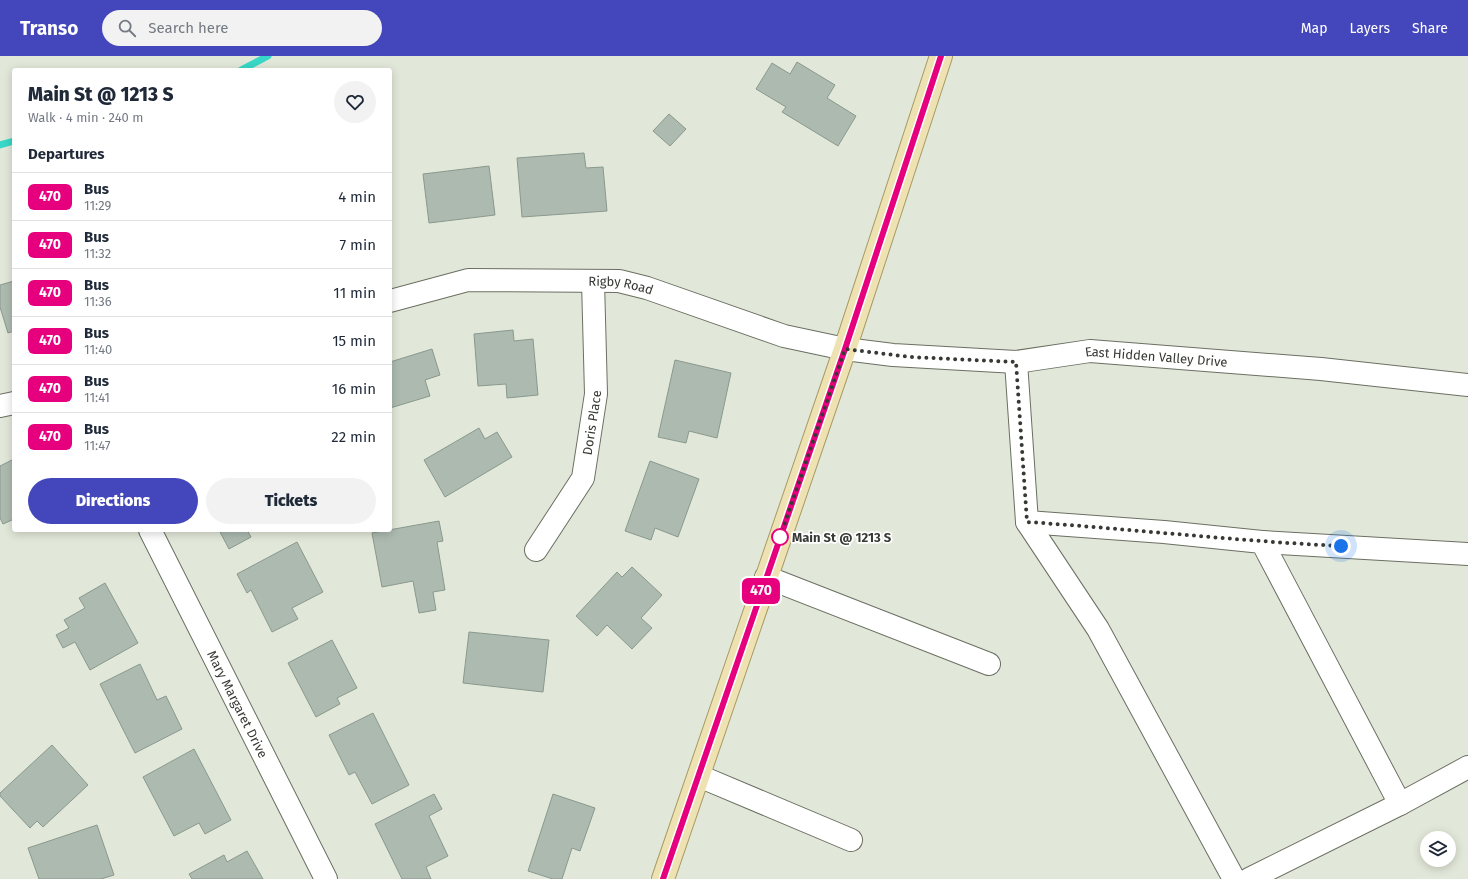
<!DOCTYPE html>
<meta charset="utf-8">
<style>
:root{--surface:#fff;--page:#f2f2f3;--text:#1f2937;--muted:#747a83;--line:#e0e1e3;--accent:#4447bc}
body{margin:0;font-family:"Fira Sans",sans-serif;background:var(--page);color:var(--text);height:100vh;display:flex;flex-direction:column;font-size:15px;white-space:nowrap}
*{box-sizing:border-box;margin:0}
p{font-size:13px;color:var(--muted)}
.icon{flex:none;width:22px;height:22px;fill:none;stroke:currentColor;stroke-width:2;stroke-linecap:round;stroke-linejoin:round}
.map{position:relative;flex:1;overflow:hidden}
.drawer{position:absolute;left:12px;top:12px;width:380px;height:464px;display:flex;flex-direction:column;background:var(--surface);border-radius:4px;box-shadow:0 2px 10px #0003}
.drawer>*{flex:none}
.badge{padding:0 8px;border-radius:6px;font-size:14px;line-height:26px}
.fabs{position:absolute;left:1420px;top:775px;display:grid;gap:8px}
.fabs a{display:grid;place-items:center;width:36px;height:36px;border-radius:50%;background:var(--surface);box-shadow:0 2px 10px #0003;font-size:20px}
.you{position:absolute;width:20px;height:20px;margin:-10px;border:3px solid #fff;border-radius:50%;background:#1a73e8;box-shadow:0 0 0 6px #1a73e833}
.map>.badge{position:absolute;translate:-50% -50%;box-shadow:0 0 0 2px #fff}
h2{padding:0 16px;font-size:15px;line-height:36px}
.round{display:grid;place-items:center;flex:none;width:42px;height:42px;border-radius:21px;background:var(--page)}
.overview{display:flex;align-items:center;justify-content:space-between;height:68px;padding:0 16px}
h1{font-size:19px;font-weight:800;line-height:30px}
.action{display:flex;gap:8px;margin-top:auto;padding:8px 16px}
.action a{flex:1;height:46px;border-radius:24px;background:var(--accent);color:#fff;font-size:16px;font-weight:800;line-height:46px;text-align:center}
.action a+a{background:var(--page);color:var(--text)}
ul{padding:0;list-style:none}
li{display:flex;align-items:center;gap:12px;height:48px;padding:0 16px;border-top:1px solid var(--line)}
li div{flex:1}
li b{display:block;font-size:15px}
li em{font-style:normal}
li .badge{min-width:44px;font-weight:700;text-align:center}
header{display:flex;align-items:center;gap:24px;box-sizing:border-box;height:56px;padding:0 20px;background:var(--accent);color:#fff}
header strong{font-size:19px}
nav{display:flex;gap:22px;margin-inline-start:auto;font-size:14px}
.search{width:280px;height:36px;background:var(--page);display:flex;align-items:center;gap:10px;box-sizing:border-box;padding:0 14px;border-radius:22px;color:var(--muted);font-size:15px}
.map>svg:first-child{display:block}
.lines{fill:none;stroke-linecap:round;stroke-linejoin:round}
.stream{stroke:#38d8c8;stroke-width:7}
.building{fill:#acbab0;stroke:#8a988e}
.minor-casing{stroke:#6a6f62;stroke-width:24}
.major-casing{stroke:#a79a65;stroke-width:24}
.minor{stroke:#fff;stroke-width:22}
.major{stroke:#efe2b2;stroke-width:22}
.line-casing{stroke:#fff;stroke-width:9}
.line{stroke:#e6007e;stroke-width:6}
.walk{stroke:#373a34;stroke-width:4;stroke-dasharray:0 7.2}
.stop-dot{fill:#fff;stroke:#e6007e;stroke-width:2}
.labels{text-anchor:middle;stroke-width:3.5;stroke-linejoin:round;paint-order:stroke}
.street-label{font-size:13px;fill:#373a34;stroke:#fff}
.stop-label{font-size:13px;font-weight:bold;fill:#373a34;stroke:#fff;text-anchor:start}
</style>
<header>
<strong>Transo</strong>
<div class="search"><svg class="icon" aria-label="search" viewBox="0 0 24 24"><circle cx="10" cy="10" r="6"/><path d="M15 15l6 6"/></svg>Search here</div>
<nav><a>Map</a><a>Layers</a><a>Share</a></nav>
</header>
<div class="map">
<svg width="1468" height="823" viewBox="0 0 1468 823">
<rect width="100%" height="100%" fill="#e2e8d9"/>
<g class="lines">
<path class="stream" d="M241,14L268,0
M0,89L14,85"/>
</g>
<path class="building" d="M797,6L835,29L827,42L856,60L838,90L782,56L786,51L756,33L772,7L790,18Z
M669,58L686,73L670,90L653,75Z
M584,97L586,112L603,111L607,155L522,161L517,102Z
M489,110L495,159L429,167L423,118Z
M14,225V275L8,277L0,251V229Z
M513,274L514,285L533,283L538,339L507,342L506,328L478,330L474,278Z
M432,293L440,319L425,324L430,340L390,352V306Z
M675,304L731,317L717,382L689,375L686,387L658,381Z
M479,372L485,383L497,376L512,401L445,441L424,404Z
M14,403V463L3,468L0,462V410Z
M650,405L699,423L678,481L655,472L651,484L625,475Z
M439,465L443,485L437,486L445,534L433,536L436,554L419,557L413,525L382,531L372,477Z
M219,474H247L251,481L229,493Z
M297,486L323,536L292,552L298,563L272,576L251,534L247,537L237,518Z
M632,511L662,539L641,562L652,572L632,593L607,569L597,580L576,560L617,516L622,521Z
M105,527L138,587L90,614L75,586L63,592L56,579L69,572L64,564L85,552L79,542Z
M469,576L549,584L543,636L463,627Z
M332,584L357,632L337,642L340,648L316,661L288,607Z
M140,608L157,644L166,640L182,673L135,697L100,628Z
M373,657L409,729L372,748L355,716L349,719L329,679Z
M52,689L88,729L43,771L37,765L30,772L0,740V737Z
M194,693L231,764L205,778L199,767L174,780L143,721Z
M434,738L442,753L429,760L448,800L426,811L431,823H402L375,768Z
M553,738L595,752L580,795L572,792L562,823H553L528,815Z
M97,769L114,819L101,823H39L28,792Z
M247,795L263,823H192L189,818L224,799L227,806Z"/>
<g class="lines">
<g class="minor-casing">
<g id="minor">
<path id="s1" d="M390,245L468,224L619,225L647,232L784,280L845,293L893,299L1016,306L1090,295L1321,313L1468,329"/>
<path d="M1016,306L1027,466L1098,573L1234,823"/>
<path d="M0,350L14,347"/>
<path d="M1027,466L1164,476L1262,486L1400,748"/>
<path id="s2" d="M150,474L326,823"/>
<path d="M1262,486L1468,498"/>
<path id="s3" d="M536,494L583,422L596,338L593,225"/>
<path d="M766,521L989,608"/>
<path d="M699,720L851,784"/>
<path d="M1249,823L1400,748L1468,711"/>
</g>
</g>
<g class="major-casing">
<path id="major" d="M663,823L845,293L941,0"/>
</g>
<use href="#minor" class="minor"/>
<use href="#major" class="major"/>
</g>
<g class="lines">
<g class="line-casing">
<path id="line" d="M663,823L845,293L941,0"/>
</g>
<use href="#line" class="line"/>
<path class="walk" d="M780,481L845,293L910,301L1016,306L1027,466C1132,473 1236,485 1341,490"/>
</g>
<circle class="stop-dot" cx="780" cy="481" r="8"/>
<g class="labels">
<g class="street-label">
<text dy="5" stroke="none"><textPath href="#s1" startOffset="234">Rigby Road</textPath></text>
<text dy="5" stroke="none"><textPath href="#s1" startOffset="781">East Hidden Valley Drive</textPath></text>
<text dy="5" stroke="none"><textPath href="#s3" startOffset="142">Doris Place</textPath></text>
<text dy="5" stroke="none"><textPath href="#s2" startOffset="195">Mary Margaret Drive</textPath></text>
</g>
<g class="stop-label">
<text x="792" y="486">Main St @ 1213 S</text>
</g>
</g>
</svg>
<div class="fabs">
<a><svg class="icon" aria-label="layers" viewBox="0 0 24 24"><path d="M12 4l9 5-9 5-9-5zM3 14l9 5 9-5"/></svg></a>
</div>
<div class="you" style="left:1341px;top:490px"></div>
<b class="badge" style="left:761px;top:535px;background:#e6007e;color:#fff">470</b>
<section class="drawer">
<div class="overview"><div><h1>Main St @ 1213 S</h1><p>Walk · 4 min · 240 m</p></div><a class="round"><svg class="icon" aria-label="heart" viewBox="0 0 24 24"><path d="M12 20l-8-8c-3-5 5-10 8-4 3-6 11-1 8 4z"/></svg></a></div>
<h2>Departures</h2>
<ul>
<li><span class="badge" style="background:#e6007e;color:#fff">470</span><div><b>Bus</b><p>11:29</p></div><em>4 min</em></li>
<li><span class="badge" style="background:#e6007e;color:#fff">470</span><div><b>Bus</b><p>11:32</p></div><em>7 min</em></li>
<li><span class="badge" style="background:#e6007e;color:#fff">470</span><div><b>Bus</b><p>11:36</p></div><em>11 min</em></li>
<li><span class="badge" style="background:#e6007e;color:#fff">470</span><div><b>Bus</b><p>11:40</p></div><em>15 min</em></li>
<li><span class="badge" style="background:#e6007e;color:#fff">470</span><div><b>Bus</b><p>11:41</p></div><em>16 min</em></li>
<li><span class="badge" style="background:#e6007e;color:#fff">470</span><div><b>Bus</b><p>11:47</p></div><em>22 min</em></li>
</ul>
<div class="action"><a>Directions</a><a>Tickets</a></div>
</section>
</div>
